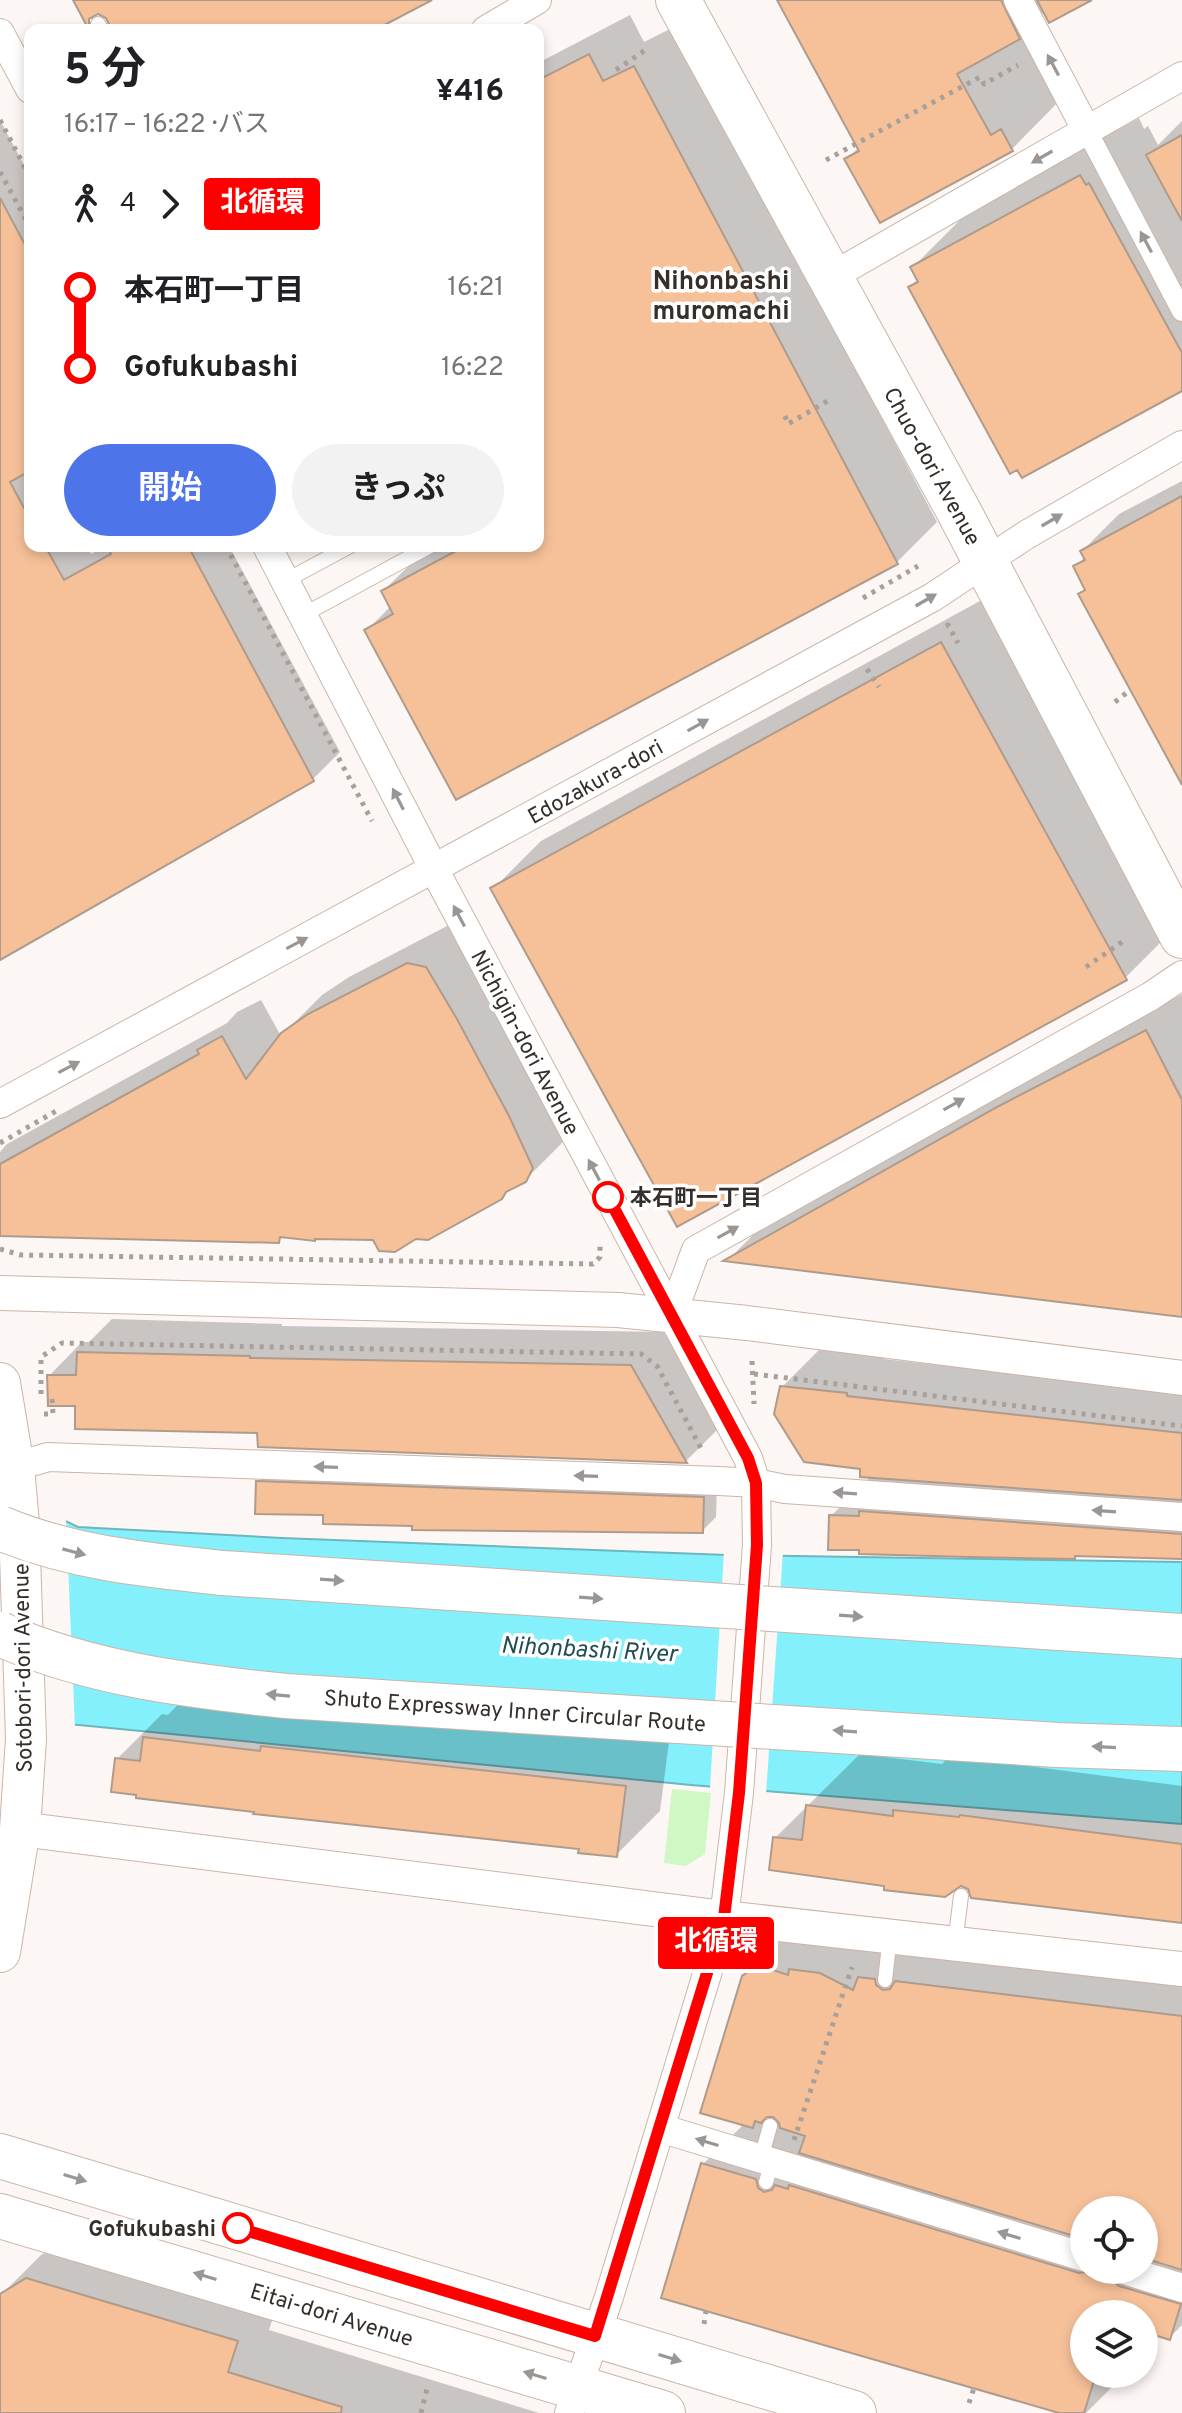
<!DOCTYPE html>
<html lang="ja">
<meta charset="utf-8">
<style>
:root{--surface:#fff;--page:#f2f2f2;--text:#202124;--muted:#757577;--accent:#4d75e9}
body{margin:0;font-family:Overpass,"Noto Sans JP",sans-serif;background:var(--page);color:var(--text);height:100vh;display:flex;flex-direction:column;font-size:30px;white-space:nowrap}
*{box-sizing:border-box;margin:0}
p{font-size:26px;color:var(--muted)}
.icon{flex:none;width:44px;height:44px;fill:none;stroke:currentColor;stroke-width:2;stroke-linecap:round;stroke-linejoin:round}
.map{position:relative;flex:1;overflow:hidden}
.drawer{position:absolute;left:24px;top:24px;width:520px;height:528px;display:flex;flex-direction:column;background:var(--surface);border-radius:16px;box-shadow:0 4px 12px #0003}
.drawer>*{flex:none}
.badge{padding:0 16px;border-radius:6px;font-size:28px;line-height:52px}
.tools{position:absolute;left:1070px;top:2196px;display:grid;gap:16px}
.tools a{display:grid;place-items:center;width:88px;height:88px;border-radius:50%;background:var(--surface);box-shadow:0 4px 12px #0003;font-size:40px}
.map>.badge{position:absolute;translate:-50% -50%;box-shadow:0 0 0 4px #fff}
.legs{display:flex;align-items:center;gap:12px;height:88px;padding:0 40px;font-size:26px}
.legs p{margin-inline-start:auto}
.head{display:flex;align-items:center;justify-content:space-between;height:136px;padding:0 40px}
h1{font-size:44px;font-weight:700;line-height:60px}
.button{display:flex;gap:16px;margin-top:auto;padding:16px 40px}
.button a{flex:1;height:92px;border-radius:48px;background:var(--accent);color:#fff;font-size:32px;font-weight:700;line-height:92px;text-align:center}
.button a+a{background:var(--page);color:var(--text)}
ul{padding:0 40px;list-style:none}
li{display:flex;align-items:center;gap:28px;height:80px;font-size:30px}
li i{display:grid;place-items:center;width:12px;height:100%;margin:0 10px;background:currentColor}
li i::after{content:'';width:20px;height:20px;margin:-10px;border:6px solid;border-radius:50%;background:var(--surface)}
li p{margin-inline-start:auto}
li:first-child i{background:linear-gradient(#0000 50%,currentColor 0)}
li:last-child i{background:linear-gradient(currentColor 50%,#0000 0)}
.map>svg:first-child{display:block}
.green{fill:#d0f8c5}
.water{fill:#84f0fc;stroke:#6db6bd;stroke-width:2}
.pier{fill:#fcf7f4}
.shadow{fill:#0003;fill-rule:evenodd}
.building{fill:#f6c199;stroke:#af9b8c;stroke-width:2}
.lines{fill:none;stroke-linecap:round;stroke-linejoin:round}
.service-casing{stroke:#cbb5a8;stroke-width:16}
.pedestrian-casing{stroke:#cbb5a8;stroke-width:22}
.minor-casing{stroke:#cbb5a8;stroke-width:30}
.tertiary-casing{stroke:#cbb5a8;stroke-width:36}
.secondary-casing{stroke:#cbb5a8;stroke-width:42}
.trunk-casing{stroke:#cbb5a8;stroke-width:46}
.path{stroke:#a7a09d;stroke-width:5;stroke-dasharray:4 6;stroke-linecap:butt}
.service{stroke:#fff;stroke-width:14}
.pedestrian{stroke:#fff;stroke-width:20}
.minor{stroke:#fff;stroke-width:28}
.tertiary{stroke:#fff;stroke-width:34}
.secondary{stroke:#fff;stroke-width:40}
.trunk{stroke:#fff;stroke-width:44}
.motorway-bridge-casing{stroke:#cbb5a8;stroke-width:46;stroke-linecap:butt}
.motorway-bridge{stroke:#fff;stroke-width:44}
.oneway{fill:#9a9694}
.line-1-casing{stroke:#fff;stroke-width:18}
.line-1{stroke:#f00;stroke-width:12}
.stop-1-dot{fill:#fff;stroke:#f00;stroke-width:4}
.labels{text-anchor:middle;stroke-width:7;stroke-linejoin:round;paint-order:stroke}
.street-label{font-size:22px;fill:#362e29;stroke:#fff}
.stop-label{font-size:22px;font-weight:bold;fill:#362e29;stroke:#fff;text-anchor:start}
.water-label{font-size:24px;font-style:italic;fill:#1f4f54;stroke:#fff}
.quarter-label{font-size:26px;font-weight:bold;fill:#362e29;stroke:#fff}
</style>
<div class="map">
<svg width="1182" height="2413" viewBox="0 0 1182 2413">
<rect width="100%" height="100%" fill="#fcf7f4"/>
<path class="green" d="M672,1789L711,1793L705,1854L686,1866L664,1863Z"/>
<path class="water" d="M0,1489L78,1527L282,1538L727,1555L1182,1562V1824L691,1785L79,1725L0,1721Z"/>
<path class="pier" d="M0,1485L66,1517L75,1728L0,1725Z
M724,1551L783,1552L766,1794L710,1788Z"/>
<path class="shadow" d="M779,0H1071L1045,11L1022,35L1067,93L1012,149L846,160L859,147Z
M630,15L644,42L674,27L937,522L897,562L367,630L391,606L383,591L424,551L433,546H538V63Z
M1139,118L1144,129L1148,126L1158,145L1182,121V388L910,287L918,279L912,268L970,210Z
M0,120L30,176V546H87L91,554L106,546H229L340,752L313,779L0,958Z
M1182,481V784L1081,594L1087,588L1075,567L1085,557L1082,551L1119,514Z
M989,596L1173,930L1125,978L493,889L541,841Z
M447,926L464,930L564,1141L525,1180L511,1188L501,1197L374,1238L283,1236L278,1241L0,1234V1152L7,1144L227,1023L237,1012L261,1000L281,1036L322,995L349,977Z
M1182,994V1315L728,1260L765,1223L1040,1068Z
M112,1319L282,1324V1326L664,1332L719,1428L686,1461L260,1446L259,1431L77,1404L49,1376L82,1342H89Z
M820,1349L884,1356V1359L1182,1392V1557L831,1516L871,1476L782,1387Z
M272,1468L717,1484L716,1517L702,1531L415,1524L325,1513L258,1482Z
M189,1693L669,1742L660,1811L616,1855L117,1759L162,1714L168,1715Z
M860,1754L942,1764L947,1759L1013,1764L1182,1786V1921L961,1884L887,1885L775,1838Z
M793,1928L1182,1960V2325L1169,2338L1144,2330V2314H1084V2374H1125L1086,2413H1065L703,2164L744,2124L743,1977ZM774,2115L784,2125L762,2118ZM1084,2210H1144V2270H1084Z
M70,2237L279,2299L269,2330L539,2413H0V2296L41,2255Z"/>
<path class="building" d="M73,0H432L375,30H112L106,18L98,14L89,19V30Z
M777,0H1001L1020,39L957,74L991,135L1001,129L1013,151L880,223L844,159L859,151Z
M1037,0H1092L1049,23Z
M589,54L603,81L634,66L898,564L456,800L364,630L393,614L381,591L465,546H538V80Z
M1182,135V221L1146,155Z
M1080,175L1086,185L1089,183L1182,353V391L1022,478L1017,470L1010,474L908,287L918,282L910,267Z
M0,198L30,254V471L10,482L30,519V546H45L64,580L111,554L108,546H188L314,781L0,960Z
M1182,496V785L1078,594L1085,590L1073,566L1085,560L1080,551Z
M941,642L1127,980L677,1227L490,888Z
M407,963L426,967L457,1019L509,1116L533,1168L526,1182L506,1192L502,1199L428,1240L416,1239L395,1252L379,1251L373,1240L315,1239V1241L280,1237L279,1243L0,1236V1164L199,1054L197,1050L222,1036L246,1079L281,1033L308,1014Z
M1146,1030L1182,1100V1317L723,1261L999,1106Z
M77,1352L250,1356V1358L631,1365L687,1463L258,1447L257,1433L75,1429V1406H48L47,1375H76Z
M780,1386L847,1393V1396L1182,1433V1500L860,1477V1469L804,1462L774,1414Z
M256,1481L704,1497L703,1533L412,1530V1526L323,1524V1515L255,1514Z
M859,1511L1182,1534V1559L1075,1556V1559L970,1557L859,1554V1550H828L829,1515L859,1516Z
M143,1737L260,1751L261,1746L626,1786L617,1857L578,1853L579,1849L253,1814L254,1812L136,1798V1795L111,1792L115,1758L140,1761Z
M806,1805L893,1816V1810L959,1817L960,1815L1182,1844V1923L971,1898L968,1889L961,1886L945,1897L884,1890V1886L769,1870L773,1837L802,1840Z
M758,1965L788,1975L789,1969L820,1973L853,1990L858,1977L875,1979L876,1985L883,1990L890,1989L895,1981L1182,2016V2270L1144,2258V2210H1084V2239L799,2153L805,2136L780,2128L779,2123L773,2117H767L761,2123L755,2121L753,2128L700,2113L742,1976Z
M701,2163L756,2179L758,2188L764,2192L772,2190L775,2185L788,2189L789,2185L1079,2273L1093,2271L1108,2276L1119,2286L1181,2304L1170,2340L1144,2332V2314H1084V2374H1096L1084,2413H1059L661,2298Z
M26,2278L238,2341L228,2372L342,2407L341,2413H0V2294Z"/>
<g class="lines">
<g class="service-casing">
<path id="service" d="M98,24L102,30
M285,581L350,546
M303,615L430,546
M955,1943L961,1896
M885,1980L890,1937
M761,2158L770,2126
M766,2182L772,2162"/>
</g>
<g class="pedestrian-casing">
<path id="pedestrian" d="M1087,131L1182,311"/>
</g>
<g class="minor-casing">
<path id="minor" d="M1018,0L1087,131
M486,30L537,0
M0,33L30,89
M829,278L1182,76
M267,546L434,869L748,1458L756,1483L757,1545L739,1793L724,1918L609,2297L569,2413
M0,1104L933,597L1026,535L1182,445
M672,1315L696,1250L1151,996L1182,975
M14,1467L48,1457L719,1481L756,1483L785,1489L1182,1517
M660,2128L1084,2257
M1124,2270L1182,2288"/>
</g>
<g class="tertiary-casing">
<path id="tertiary" d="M0,1293L618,1310L747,1323L1182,1378
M20,1829L724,1918L1182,1969"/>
</g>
<g class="secondary-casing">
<path id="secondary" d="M0,1383L14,1467L19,1524L26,1739L20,1829L0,1952"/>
</g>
<g class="trunk-casing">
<path id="trunk" d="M678,0L957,508L1182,936
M0,2156L854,2413
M0,2216L663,2413"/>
</g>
<path class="path" d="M616,70L647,49
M0,120L30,177
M826,160L980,77L984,84L1018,65
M0,172L30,227
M785,416L788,424L831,399
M226,546L372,821
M863,598L918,566
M946,626L948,625L958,643
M867,669L879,687
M1115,702L1130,690
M1086,967L1122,942
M0,1143L58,1110
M0,1249L21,1255L593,1264L600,1257V1246
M752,1361L754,1404
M754,1374L1182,1426
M41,1394V1357L62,1343L641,1354L657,1366L703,1452
M44,1414H53L52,1399
M794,2140L852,1967
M1114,2314L1119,2300
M704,2324L706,2311
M969,2403L974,2388
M421,2413L428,2385"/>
<use href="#service" class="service"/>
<use href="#pedestrian" class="pedestrian"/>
<use href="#minor" class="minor"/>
<use href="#tertiary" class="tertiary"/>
<use href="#secondary" class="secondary"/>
<use href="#trunk" class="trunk"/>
<g class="motorway-bridge-casing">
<path id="motorway-bridge" d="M0,1528C72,1558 146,1565 223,1573L1182,1636
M0,1634C90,1674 189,1686 286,1696L1057,1745L1182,1749"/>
</g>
<use href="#motorway-bridge" class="motorway-bridge"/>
</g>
<defs><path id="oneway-solid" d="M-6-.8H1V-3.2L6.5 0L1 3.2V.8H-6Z" transform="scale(2)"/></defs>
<g class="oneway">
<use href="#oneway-solid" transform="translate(1053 65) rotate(-118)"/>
<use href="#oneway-solid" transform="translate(1042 157) rotate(150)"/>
<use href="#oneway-solid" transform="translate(1146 242) rotate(-118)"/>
<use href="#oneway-solid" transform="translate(1052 520) rotate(-30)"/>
<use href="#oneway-solid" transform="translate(926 600) rotate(-30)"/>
<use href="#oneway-solid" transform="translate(698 725) rotate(-29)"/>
<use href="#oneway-solid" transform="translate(398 799) rotate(-117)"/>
<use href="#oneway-solid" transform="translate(459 916) rotate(-118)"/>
<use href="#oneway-solid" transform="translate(297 943) rotate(-28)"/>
<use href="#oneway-solid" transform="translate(69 1067) rotate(-28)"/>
<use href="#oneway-solid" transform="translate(954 1104) rotate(-29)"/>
<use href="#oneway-solid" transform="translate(594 1170) rotate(-118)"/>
<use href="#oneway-solid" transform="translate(728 1232) rotate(-29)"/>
<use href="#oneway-solid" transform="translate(326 1467) rotate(-178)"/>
<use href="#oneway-solid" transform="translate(586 1476) rotate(-178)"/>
<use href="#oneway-solid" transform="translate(845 1493) rotate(-176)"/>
<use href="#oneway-solid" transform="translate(1104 1511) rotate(-176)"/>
<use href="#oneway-solid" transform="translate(74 1552) rotate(15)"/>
<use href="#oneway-solid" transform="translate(332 1580) rotate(4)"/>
<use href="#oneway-solid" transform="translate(591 1598) rotate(4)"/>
<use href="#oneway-solid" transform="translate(851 1616) rotate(4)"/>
<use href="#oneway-solid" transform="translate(278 1695) rotate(-175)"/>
<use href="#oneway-solid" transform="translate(845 1731) rotate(-176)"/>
<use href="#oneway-solid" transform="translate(1104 1747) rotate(-177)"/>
<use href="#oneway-solid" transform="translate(707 2142) rotate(-163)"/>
<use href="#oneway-solid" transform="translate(75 2178) rotate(17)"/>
<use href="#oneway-solid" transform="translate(1009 2235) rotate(-163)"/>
<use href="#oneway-solid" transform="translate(205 2276) rotate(-163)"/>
<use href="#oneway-solid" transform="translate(670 2358) rotate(17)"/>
<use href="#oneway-solid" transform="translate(535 2375) rotate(-163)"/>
</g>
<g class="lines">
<g class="line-1-casing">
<path id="line-1" d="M238,2228L595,2336L724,1918L739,1793L757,1545L756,1483L748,1458L608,1197"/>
</g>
<use href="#line-1" class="line-1"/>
</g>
<g class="stop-1-dot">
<circle cx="608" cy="1197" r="14"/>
<circle cx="238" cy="2228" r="14"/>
</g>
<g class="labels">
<g class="street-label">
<text transform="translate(933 466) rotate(61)" y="8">Chuo-dori Avenue</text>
<text transform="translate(595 781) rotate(-29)" y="8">Edozakura-dori</text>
<text transform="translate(526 1042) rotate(62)" y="8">Nichigin-dori Avenue</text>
<text transform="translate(22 1668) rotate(-91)" y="8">Sotobori-dori Avenue</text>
<text transform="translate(515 1710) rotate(4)" y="8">Shuto Expressway Inner Circular Route</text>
<text transform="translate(332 2314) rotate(17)" y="8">Eitai-dori Avenue</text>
</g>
<g class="stop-label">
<text x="630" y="1205">本石町一丁目</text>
<text x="216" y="2236" text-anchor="end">Gofukubashi</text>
</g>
<g class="water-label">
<text transform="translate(589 1649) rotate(3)" y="8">Nihonbashi River</text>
</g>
<g class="quarter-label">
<text x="721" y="289">Nihonbashi<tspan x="721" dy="30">muromachi</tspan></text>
</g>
</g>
</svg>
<div class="tools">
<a><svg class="icon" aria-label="locate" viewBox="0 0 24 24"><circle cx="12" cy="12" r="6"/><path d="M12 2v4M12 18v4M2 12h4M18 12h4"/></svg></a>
<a><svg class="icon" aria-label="layers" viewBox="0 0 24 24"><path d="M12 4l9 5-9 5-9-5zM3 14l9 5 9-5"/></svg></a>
</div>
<b class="badge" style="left:716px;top:1943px;background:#f00;color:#fff">北循環</b>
<section class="drawer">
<div class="head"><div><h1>5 分</h1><p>16:17 – 16:22 · バス</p></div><b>¥416</b></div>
<div class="legs"><svg class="icon" aria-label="walk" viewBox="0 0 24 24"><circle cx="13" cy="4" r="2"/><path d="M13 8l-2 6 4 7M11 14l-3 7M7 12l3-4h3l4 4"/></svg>4<svg class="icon" aria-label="forward" viewBox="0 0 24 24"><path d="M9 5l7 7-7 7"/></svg><b class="badge" style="background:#f00;color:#fff">北循環</b></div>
<ul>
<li><i style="color:#f00"></i><b>本石町一丁目</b><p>16:21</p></li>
<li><i style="color:#f00"></i><b>Gofukubashi</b><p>16:22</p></li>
</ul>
<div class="button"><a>開始</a><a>きっぷ</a></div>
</section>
</div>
